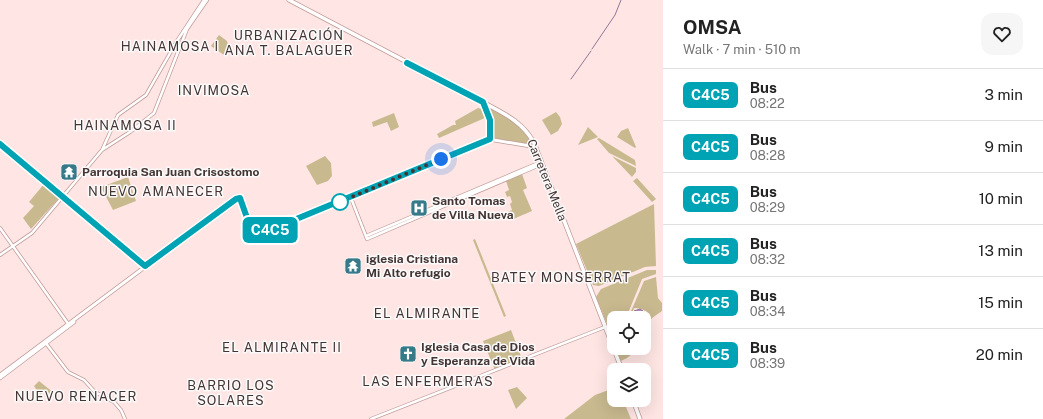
<!DOCTYPE html>
<meta charset="utf-8">
<style>
:root{--surface:#fff;--page:#f6f6f6;--text:#222;--muted:#767676;--line:#e0e0e0}
body{margin:0;font-family:"Public Sans",sans-serif;background:var(--page);color:var(--text);height:100vh;display:flex;flex-direction:column;font-size:15px;white-space:nowrap}
*{box-sizing:border-box;margin:0}
p{font-size:13px;color:var(--muted)}
.icon{flex:none;width:22px;height:22px;fill:none;stroke:currentColor;stroke-width:2;stroke-linecap:round;stroke-linejoin:round}
.map{position:relative;flex:1;overflow:hidden}
.sheet{display:flex;flex-direction:column;background:var(--surface);width:380px}
.sheet>*{flex:none}
.badge{padding:0 8px;border-radius:6px;font-size:14px;line-height:26px}
.buttons{position:absolute;left:607px;top:311px;display:grid;gap:8px}
.buttons a{display:grid;place-items:center;width:44px;height:44px;border-radius:8px;background:var(--surface);box-shadow:0 4px 16px #0002;font-size:20px}
.you{position:absolute;width:20px;height:20px;margin:-10px;border:3px solid #fff;border-radius:50%;background:#1a73e8;box-shadow:0 0 0 6px #1a73e833}
.map>.badge{position:absolute;translate:-50% -50%;box-shadow:0 0 0 2px #fff}
.round{display:grid;place-items:center;flex:none;width:42px;height:42px;border-radius:12px;background:var(--page)}
.headline{display:flex;align-items:center;justify-content:space-between;height:68px;padding:0 20px}
h1{font-size:19px;font-weight:700;line-height:30px}
ul{padding:0;list-style:none}
li{display:flex;align-items:center;gap:12px;height:52px;padding:0 20px;border-top:1px solid var(--line)}
li div{flex:1}
li b{display:block;font-size:15px}
li em{font-style:normal}
li .badge{min-width:44px;font-weight:700;text-align:center}
main{display:flex;flex:1;min-height:0}
.map>svg:first-child{display:block}
.green{fill:#c8b98f}
.water{fill:#b493c1;stroke:#927696}
.lines{fill:none;stroke-linecap:round;stroke-linejoin:round}
.stream{stroke:#927696;stroke-width:1}
.tertiary-casing{stroke:#c19b98;stroke-width:4}
.secondary-casing{stroke:#c19b98;stroke-width:4.5}
.primary-casing{stroke:#c19b98;stroke-width:5}
.tertiary{stroke:#fff;stroke-width:2.5}
.secondary{stroke:#fff;stroke-width:3}
.primary{stroke:#fff;stroke-width:3.5}
.line-casing{stroke:#fff;stroke-width:9}
.line{stroke:#00a3b4;stroke-width:6}
.walk{stroke:#443433;stroke-width:4;stroke-dasharray:0 7.2}
.stop-dot{fill:#fff;stroke:#00a3b4;stroke-width:2}
.labels{text-anchor:middle;stroke-width:3;stroke-linejoin:round;paint-order:stroke}
.poi-label{font-size:12px;font-weight:bold;fill:#443433;stroke:#fafafa;text-anchor:start}
.street-label{font-size:12px;fill:#443433;stroke:#fafafa}
.neighbourhood-label{font-size:13px;letter-spacing:1px;fill:#443433;stroke:#fafafa}
</style>
<main>
<div class="map">
<svg width="663" height="419" viewBox="0 0 663 419">
<rect width="100%" height="100%" fill="#ffe6e4"/>
<path class="green" d="M219,35L227,41L229,48L224,55L211,46Z
M409,66L457,90L458,92L411,70Z
M486,106C497,112 533,129 529,144L492,138Z
M478,108L485,110L487,117L439,138L437,134L453,125H456L455,121Z
M556,112L560,117L562,124L558,131L551,135L542,120Z
M394,113L399,127L391,131L387,122L373,127L372,122Z
M588,127L598,137L578,145Z
M628,128L636,147L635,148L617,137L621,131Z
M599,138L635,160L636,166L609,153L597,139Z
M325,156L331,163L332,176L328,181L317,185L306,166Z
M612,156L636,168V172L632,177Z
M522,174L527,188L523,190L532,211L511,220L508,212L512,210L510,204L512,202L510,196L507,197L505,192L509,190L506,181Z
M128,177L136,201L113,210L101,187Z
M637,178L656,199L652,202L633,181Z
M44,184L60,197L31,229L23,218L34,206L29,202Z
M654,204L656,266L645,267L599,286L593,285L576,244Z
M475,239L506,316L504,317L473,240Z
M647,270H656V274L642,279L626,318H614V341L596,297L601,289Z
M656,277L658,298L662,303V311L652,318L644,330L651,317C647,310 641,308 634,308L631,316H629L644,281Z
M511,330L522,359L495,370L483,341Z
M630,348H635C632,355 628,358 621,361L617,353Z
M39,381L54,393L51,396L46,390L40,395L34,386Z
M517,387L527,398L516,409L508,390Z
M614,388V400H623L631,419H564L595,395Z"/>
<path class="water" d="M640,309L650,316L644,328V318H631L634,311Z"/>
<g class="lines">
<path class="stream" d="M592,49L615,15L621,0
M571,79L591,51"/>
<g class="tertiary-casing">
<path id="tertiary" d="M102,150L118,115L146,95L177,41L204,0
M351,198L367,239L542,164
M0,228L69,325
M366,236L541,162
M0,255L32,233L102,150L130,132L154,113L187,29L207,0
M45,342L68,372L84,380L95,392L114,402L121,410L125,419
M371,419L605,327"/>
</g>
<g class="secondary-casing">
<path id="secondary" d="M483,102L490,120V139
M0,144L146,267
M0,375L236,199L240,198L253,232L258,235L351,197L488,139L536,147
M0,378L74,322"/>
</g>
<g class="primary-casing">
<path id="primary" d="M289,0L479,100C500,112 522,120 534,143L622,370
M633,400L640,419"/>
</g>
<use href="#tertiary" class="tertiary"/>
<use href="#secondary" class="secondary"/>
<use href="#primary" class="primary"/>
</g>
<g class="lines">
<g class="line-casing">
<path id="line" d="M0,144L145,266L236,199L240,198L252,232L256,235L260,234L490,139V120L483,102L407,63"/>
</g>
<use href="#line" class="line"/>
<path class="walk" d="M340,202L441,159"/>
</g>
<defs>
<g id="temple-square" transform="scale(0.9)"><rect x="-9" y="-9" width="18" height="18" rx="4" fill="#367989" stroke="#fafafa"/><path d="M0-6L5-2H3V0L6.5 2.5H4V6H1.5V3h-3V6H-4V2.5H-6.5L-3 0V-2H-5Z" fill="#fff"/></g>
<g id="hospital-square" transform="scale(0.9)"><rect x="-9" y="-9" width="18" height="18" rx="4" fill="#367989" stroke="#fafafa"/><path d="M-5-5h3v3.5h4V-5h3V5h-3V1.5h-4V5h-3Z" fill="#fff"/></g>
<g id="church-square" transform="scale(0.9)"><rect x="-9" y="-9" width="18" height="18" rx="4" fill="#367989" stroke="#fafafa"/><path d="M-1.2-6h2.4v3.5h3.3v2.4h-3.3V6h-2.4V-.1h-3.3v-2.4h3.3Z" fill="#fff"/></g>
</defs>
<g fill-rule="evenodd">
<use href="#temple-square" x="69" y="172"/>
<use href="#hospital-square" x="419" y="208"/>
<use href="#temple-square" x="353" y="266"/>
<use href="#church-square" x="408" y="354"/>
</g>
<circle class="stop-dot" cx="340" cy="202" r="8"/>
<g class="labels">
<g class="poi-label">
<text x="82" y="176">Parroquia San Juan Crisostomo</text>
<text x="432" y="205">Santo Tomas<tspan x="432" dy="14">de Villa Nueva</tspan></text>
<text x="366" y="263">iglesia Cristiana<tspan x="366" dy="14">Mi Alto refugio</tspan></text>
<text x="421" y="351">Iglesia Casa de Dios<tspan x="421" dy="14">y Esperanza de Vida</tspan></text>
</g>
<g class="street-label">
<text transform="translate(547 180) rotate(68)" y="4">Carretera Mella</text>
</g>
<g class="neighbourhood-label">
<text x="289" y="40">URBANIZACIÓN<tspan x="289" dy="15">ANA T. BALAGUER</tspan></text>
<text x="170" y="51">HAINAMOSA I</text>
<text x="214" y="95">INVIMOSA</text>
<text x="125" y="130">HAINAMOSA II</text>
<text x="156" y="196">NUEVO AMANECER</text>
<text x="561" y="282">BATEY MONSERRAT</text>
<text x="427" y="318">EL ALMIRANTE</text>
<text x="282" y="352">EL ALMIRANTE II</text>
<text x="428" y="386">LAS ENFERMERAS</text>
<text x="231" y="390">BARRIO LOS<tspan x="231" dy="15">SOLARES</tspan></text>
<text x="76" y="401">NUEVO RENACER</text>
</g>
</g>
</svg>
<div class="buttons">
<a><svg class="icon" aria-label="locate" viewBox="0 0 24 24"><circle cx="12" cy="12" r="6"/><path d="M12 2v4M12 18v4M2 12h4M18 12h4"/></svg></a>
<a><svg class="icon" aria-label="layers" viewBox="0 0 24 24"><path d="M12 4l9 5-9 5-9-5zM3 14l9 5 9-5"/></svg></a>
</div>
<div class="you" style="left:441px;top:159px"></div>
<b class="badge" style="left:270px;top:230px;background:#00a3b4;color:#fff">C4C5</b>
</div>
<section class="sheet">
<div class="headline"><div><h1>OMSA</h1><p>Walk · 7 min · 510 m</p></div><a class="round"><svg class="icon" aria-label="heart" viewBox="0 0 24 24"><path d="M12 20l-8-8c-3-5 5-10 8-4 3-6 11-1 8 4z"/></svg></a></div>
<ul>
<li><span class="badge" style="background:#00a3b4;color:#fff">C4C5</span><div><b>Bus</b><p>08:22</p></div><em>3 min</em></li>
<li><span class="badge" style="background:#00a3b4;color:#fff">C4C5</span><div><b>Bus</b><p>08:28</p></div><em>9 min</em></li>
<li><span class="badge" style="background:#00a3b4;color:#fff">C4C5</span><div><b>Bus</b><p>08:29</p></div><em>10 min</em></li>
<li><span class="badge" style="background:#00a3b4;color:#fff">C4C5</span><div><b>Bus</b><p>08:32</p></div><em>13 min</em></li>
<li><span class="badge" style="background:#00a3b4;color:#fff">C4C5</span><div><b>Bus</b><p>08:34</p></div><em>15 min</em></li>
<li><span class="badge" style="background:#00a3b4;color:#fff">C4C5</span><div><b>Bus</b><p>08:39</p></div><em>20 min</em></li>
</ul>
</section>
</main>
